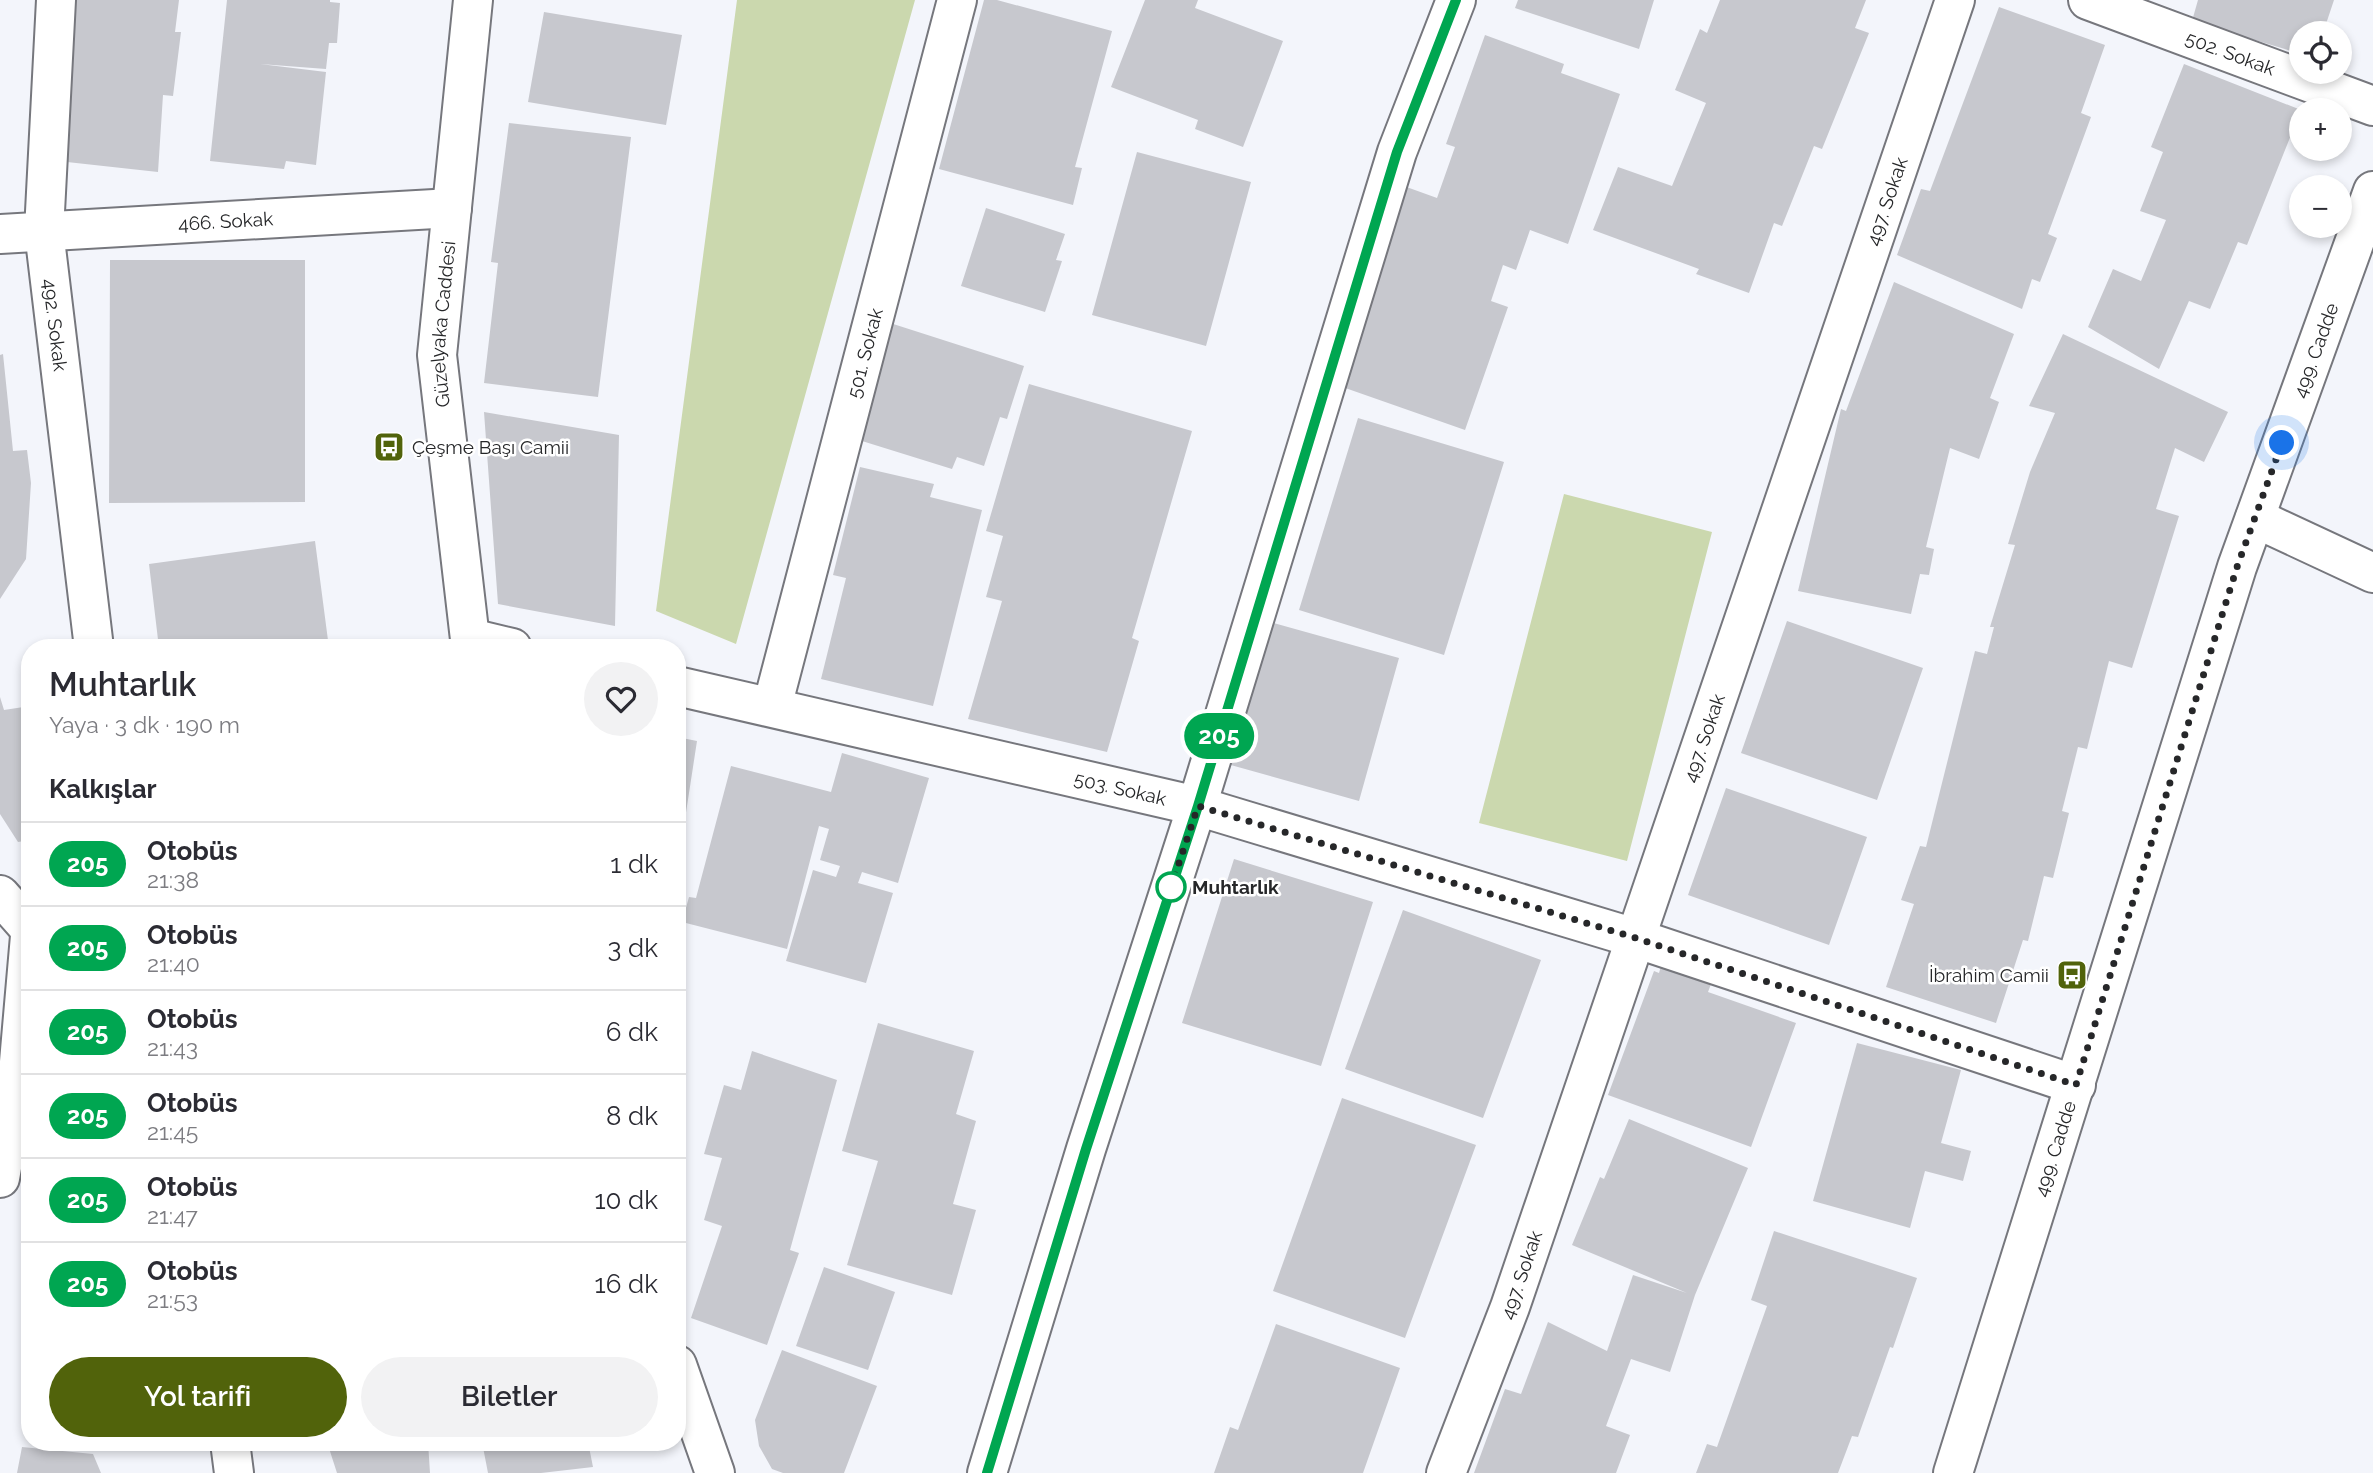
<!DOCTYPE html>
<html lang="tr">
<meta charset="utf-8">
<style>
:root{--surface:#fff;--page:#f2f2f3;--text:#2b2b33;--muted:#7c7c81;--line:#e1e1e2;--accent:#51630b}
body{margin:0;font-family:Raleway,sans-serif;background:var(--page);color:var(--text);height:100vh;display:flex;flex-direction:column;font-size:26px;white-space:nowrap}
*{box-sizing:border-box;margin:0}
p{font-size:23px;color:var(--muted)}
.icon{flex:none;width:38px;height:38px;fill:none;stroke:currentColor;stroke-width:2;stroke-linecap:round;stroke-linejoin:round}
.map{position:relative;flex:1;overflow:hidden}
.panel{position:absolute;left:21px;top:639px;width:665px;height:812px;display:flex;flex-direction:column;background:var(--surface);border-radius:28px;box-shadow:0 4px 10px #0003}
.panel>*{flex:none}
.badge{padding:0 14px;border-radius:23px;font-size:24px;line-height:46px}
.buttons{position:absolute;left:2289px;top:21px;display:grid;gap:14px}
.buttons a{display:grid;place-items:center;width:63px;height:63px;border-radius:50%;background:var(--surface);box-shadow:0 4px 10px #0003;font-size:35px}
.you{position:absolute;width:35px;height:35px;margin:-18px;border:5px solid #fff;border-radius:50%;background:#1a73e8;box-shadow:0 0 0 10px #1a73e833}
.map>.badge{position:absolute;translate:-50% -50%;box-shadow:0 0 0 4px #fff}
h2{padding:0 28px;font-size:26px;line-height:63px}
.round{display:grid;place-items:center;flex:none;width:74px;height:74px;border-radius:37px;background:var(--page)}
.head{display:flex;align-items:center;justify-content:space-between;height:119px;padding:0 28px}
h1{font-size:33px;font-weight:600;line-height:52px}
.action{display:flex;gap:14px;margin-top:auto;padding:14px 28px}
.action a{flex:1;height:80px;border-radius:42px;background:var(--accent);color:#fff;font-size:28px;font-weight:600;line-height:80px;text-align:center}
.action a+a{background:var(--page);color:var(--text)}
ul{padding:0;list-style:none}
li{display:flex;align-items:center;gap:21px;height:84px;padding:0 28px;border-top:2px solid var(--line)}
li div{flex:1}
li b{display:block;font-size:26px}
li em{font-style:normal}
li .badge{min-width:77px;font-weight:700;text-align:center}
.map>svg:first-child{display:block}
.green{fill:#cbd8ae}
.building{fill:#c7c8ce}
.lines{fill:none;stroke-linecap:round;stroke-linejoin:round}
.minor-casing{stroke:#76777d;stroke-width:42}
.minor{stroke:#fff;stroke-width:38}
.line-casing{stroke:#fff;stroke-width:16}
.line{stroke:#00a651;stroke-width:10}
.walk{stroke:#262729;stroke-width:7;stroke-dasharray:0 12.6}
.stop-dot{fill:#fff;stroke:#00a651;stroke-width:3.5}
.labels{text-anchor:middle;stroke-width:5;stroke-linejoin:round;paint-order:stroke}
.street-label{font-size:19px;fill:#262729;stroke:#fff}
.poi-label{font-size:19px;fill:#262729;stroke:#fff;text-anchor:start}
.stop-label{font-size:19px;font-weight:bold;fill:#262729;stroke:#fff;text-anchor:start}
</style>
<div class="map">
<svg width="2373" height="1473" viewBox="0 0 2373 1473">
<rect width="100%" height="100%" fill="#f3f5fb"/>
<path class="green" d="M737,0H915L736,644L656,611Z
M1564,494L1712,532L1627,861L1479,823Z"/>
<path class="building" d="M70,0H179L175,32H181L173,96L163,95L158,172L67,162L71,83H65Z
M227,0H330V2L340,3L337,43H329L326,69L260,64L326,72L316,165L286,161L284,169L210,161Z
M984,0H997L1112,31L1075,167L1082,168L1073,205L939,169Z
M1145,0H1198L1195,8L1283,41L1243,147L1195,129L1198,120L1111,87Z
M1518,0H1654L1639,49L1515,8Z
M1720,0H1866L1855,28L1869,33L1822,149L1814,146L1782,226L1774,223L1749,293L1696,274L1699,269L1593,230L1618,167L1672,186L1706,103L1675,90L1700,29L1707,33Z
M2198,0H2334L2323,33H2301V54L2192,21Z
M1999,7L2105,45L2081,113L2091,117L2048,234L2057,238L2040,282L2032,279L2022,309L1897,255L1921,189L1930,191Z
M544,12L682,35L666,125L528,102Z
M1485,35L1564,64L1561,73L1620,94L1568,244L1530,230L1516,270L1503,265L1491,301L1508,307L1465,430L1331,383L1401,185L1437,198L1455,147L1446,144Z
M2184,64L2301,110L2247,245L2238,242L2210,309L2189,301L2159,369L2088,327L2113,269L2141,281L2166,220L2140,211L2163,152L2151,147Z
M509,123L631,137L598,397L484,383L498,263L491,262Z
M1137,152L1251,182L1206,346L1092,315Z
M986,208L1065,234L1056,260L1062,261L1045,312L961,286Z
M110,260H305V502L109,503Z
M1894,282L2014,334L1990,398L1999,402L1979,459L1950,448L1926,547L1934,549L1929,575L1920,574L1911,614L1798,591L1841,409L1846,411Z
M887,322L1024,366L1007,419L1000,417L984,466L957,457L952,469L862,441Z
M2063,334L2228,412L2204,462L2175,448L2156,509L2179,516L2132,668L2109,661L2087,749L2078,747L2062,811L2069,813L2053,878L2044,876L2028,941L2023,940L1996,1023L1886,987L1914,904L1901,900L1920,846L1926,847L1975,651L1987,654L1994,627H1990L2015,545L2008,544L2030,472L2055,413L2029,406Z
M3,354L13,451L27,450L31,483L26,559L0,599V355Z
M1029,384L1192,431L1132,638L1139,641L1107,752L968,719L1002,601L986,597L1003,536L986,531Z
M484,412L619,435L615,626L498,604Z
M1358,418L1504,462L1444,655L1299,610Z
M860,467L934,484L930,497L982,510L933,706L821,679L846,578L833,575Z
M315,541L329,648H159L149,564Z
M1259,619L1399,658L1359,801L1220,762Z
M1787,621L1923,668L1877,800L1741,753Z
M0,697L4,710L30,706V840L18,842L0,814Z
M677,737L697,741L679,858H677Z
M842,753L929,778L898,883L862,872L858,883L893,893L866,983L786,961L813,870L836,877L840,866L820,860L829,829L819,826L787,949L682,922L689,897L696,898L731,766L831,792Z
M1726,788L1867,837L1829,945L1688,895Z
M1234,859L1373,902L1321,1066L1182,1023Z
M1403,910L1541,960L1483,1118L1345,1069Z
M1661,966L1711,984L1708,992L1796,1023L1751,1147L1608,1095L1654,971L1659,973Z
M878,1023L974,1051L956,1114L976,1121L953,1204L976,1210L952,1295L847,1265L878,1161L842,1151Z
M1857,1043L1961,1070L1941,1143L1971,1151L1963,1181L1925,1171L1910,1228L1813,1201Z
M752,1051L837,1080L790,1250L799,1253L767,1345L691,1318L722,1226L704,1220L722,1158L704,1154L724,1085L741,1090Z
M1342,1098L1476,1145L1405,1338L1273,1291Z
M1629,1119L1748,1168L1695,1295L1670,1372L1631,1359L1606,1426L1630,1435L1616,1473H1474L1505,1389L1521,1394L1548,1322L1607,1351L1633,1275L1687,1293L1572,1245L1600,1177L1604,1179Z
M1774,1231L1917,1278L1893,1348L1890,1347L1858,1437L1852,1436L1838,1473H1696L1707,1444L1717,1447L1767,1306L1751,1300Z
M824,1267L895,1292L868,1370L796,1346Z
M1276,1324L1400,1368L1363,1473H1214L1230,1427L1238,1430Z
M782,1350L877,1386L844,1473H783L772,1469L759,1446L755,1420Z
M327,1442H428L430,1473H337Z
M482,1442H588L593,1467L541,1473H488Z
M22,1447L93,1454L101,1473H17Z"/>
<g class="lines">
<g class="minor-casing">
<g id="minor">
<path id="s1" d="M56,0L44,231L94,648"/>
<path id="s2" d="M2088,0L2373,106"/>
<path id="s3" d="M0,234L452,208"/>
<path d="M2255,518L2373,573"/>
<path d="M470,638L512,648"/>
<path id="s4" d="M471,648L437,355L473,0"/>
<path id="s5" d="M677,686L1197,806L1635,938L2076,1085"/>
<path id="s6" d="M772,707L957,0"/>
<path d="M0,895L30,929"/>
<path d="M0,1178L17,1085L30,936"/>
<path d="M677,1365L715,1473"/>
<path d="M230,1442L234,1473"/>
<path d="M987,1473L1086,1149L1197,806L1397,152L1456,0"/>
<path id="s7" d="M1446,1473L1510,1307L1955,0"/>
<path id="s8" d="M1953,1473L2237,567L2373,191"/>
</g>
</g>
<use href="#minor" class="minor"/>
</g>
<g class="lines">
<g class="line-casing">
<path id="line" d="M987,1473L1086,1149L1198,806L1397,152L1456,0"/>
</g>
<use href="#line" class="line"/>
<path class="walk" d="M1171,887L1198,806L1636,938L2076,1085L2237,567L2282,443"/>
</g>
<defs>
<g id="bus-square" transform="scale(1.575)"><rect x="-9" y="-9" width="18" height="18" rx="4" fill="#51630b" stroke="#fff"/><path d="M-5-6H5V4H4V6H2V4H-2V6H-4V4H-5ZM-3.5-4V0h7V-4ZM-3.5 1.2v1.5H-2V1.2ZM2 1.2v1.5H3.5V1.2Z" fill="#fff"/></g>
</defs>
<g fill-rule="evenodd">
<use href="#bus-square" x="389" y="447"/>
<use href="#bus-square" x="2072" y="975"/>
</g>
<circle class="stop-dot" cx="1171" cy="887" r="14"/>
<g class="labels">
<g class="street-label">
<text dy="7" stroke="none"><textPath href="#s2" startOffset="152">502. Sokak</textPath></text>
<text dy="7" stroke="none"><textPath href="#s7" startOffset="1346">497. Sokak</textPath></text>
<text dy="7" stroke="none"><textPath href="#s3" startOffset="226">466. Sokak</textPath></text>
<text dy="7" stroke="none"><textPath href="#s1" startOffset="326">492. Sokak</textPath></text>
<text dy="7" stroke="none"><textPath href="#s4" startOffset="326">Güzelyaka Caddesi</textPath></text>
<text dy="7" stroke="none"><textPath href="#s8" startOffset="1180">499. Cadde</textPath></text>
<text dy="7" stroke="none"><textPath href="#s6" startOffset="366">501. Sokak</textPath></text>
<text dy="7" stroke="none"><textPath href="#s7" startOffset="779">497. Sokak</textPath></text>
<text dy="7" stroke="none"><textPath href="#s5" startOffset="455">503. Sokak</textPath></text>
<text dy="7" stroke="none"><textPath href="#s8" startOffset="340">499. Cadde</textPath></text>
<text dy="7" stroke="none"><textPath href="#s7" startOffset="212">497. Sokak</textPath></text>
</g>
<g class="poi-label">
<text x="412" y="454">Çeşme Başı Camii</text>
<text x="2049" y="982" text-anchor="end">İbrahim Camii</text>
</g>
<g class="stop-label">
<text x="1192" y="894">Muhtarlık</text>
</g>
</g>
</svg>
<div class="buttons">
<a><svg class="icon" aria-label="locate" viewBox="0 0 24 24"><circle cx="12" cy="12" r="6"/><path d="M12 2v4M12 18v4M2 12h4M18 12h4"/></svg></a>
<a>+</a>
<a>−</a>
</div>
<div class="you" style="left:2282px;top:443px"></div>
<b class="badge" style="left:1219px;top:736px;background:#00a651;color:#fff">205</b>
<section class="panel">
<div class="head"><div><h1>Muhtarlık</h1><p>Yaya · 3 dk · 190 m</p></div><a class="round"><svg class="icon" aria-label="heart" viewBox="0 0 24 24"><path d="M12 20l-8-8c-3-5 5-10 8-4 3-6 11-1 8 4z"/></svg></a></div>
<h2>Kalkışlar</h2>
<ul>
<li><span class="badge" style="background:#00a651;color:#fff">205</span><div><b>Otobüs</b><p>21:38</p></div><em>1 dk</em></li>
<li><span class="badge" style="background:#00a651;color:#fff">205</span><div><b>Otobüs</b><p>21:40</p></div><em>3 dk</em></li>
<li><span class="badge" style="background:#00a651;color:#fff">205</span><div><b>Otobüs</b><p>21:43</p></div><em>6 dk</em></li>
<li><span class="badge" style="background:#00a651;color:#fff">205</span><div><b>Otobüs</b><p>21:45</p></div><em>8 dk</em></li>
<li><span class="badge" style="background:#00a651;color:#fff">205</span><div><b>Otobüs</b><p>21:47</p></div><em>10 dk</em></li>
<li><span class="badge" style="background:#00a651;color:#fff">205</span><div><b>Otobüs</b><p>21:53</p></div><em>16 dk</em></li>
</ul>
<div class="action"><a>Yol tarifi</a><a>Biletler</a></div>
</section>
</div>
